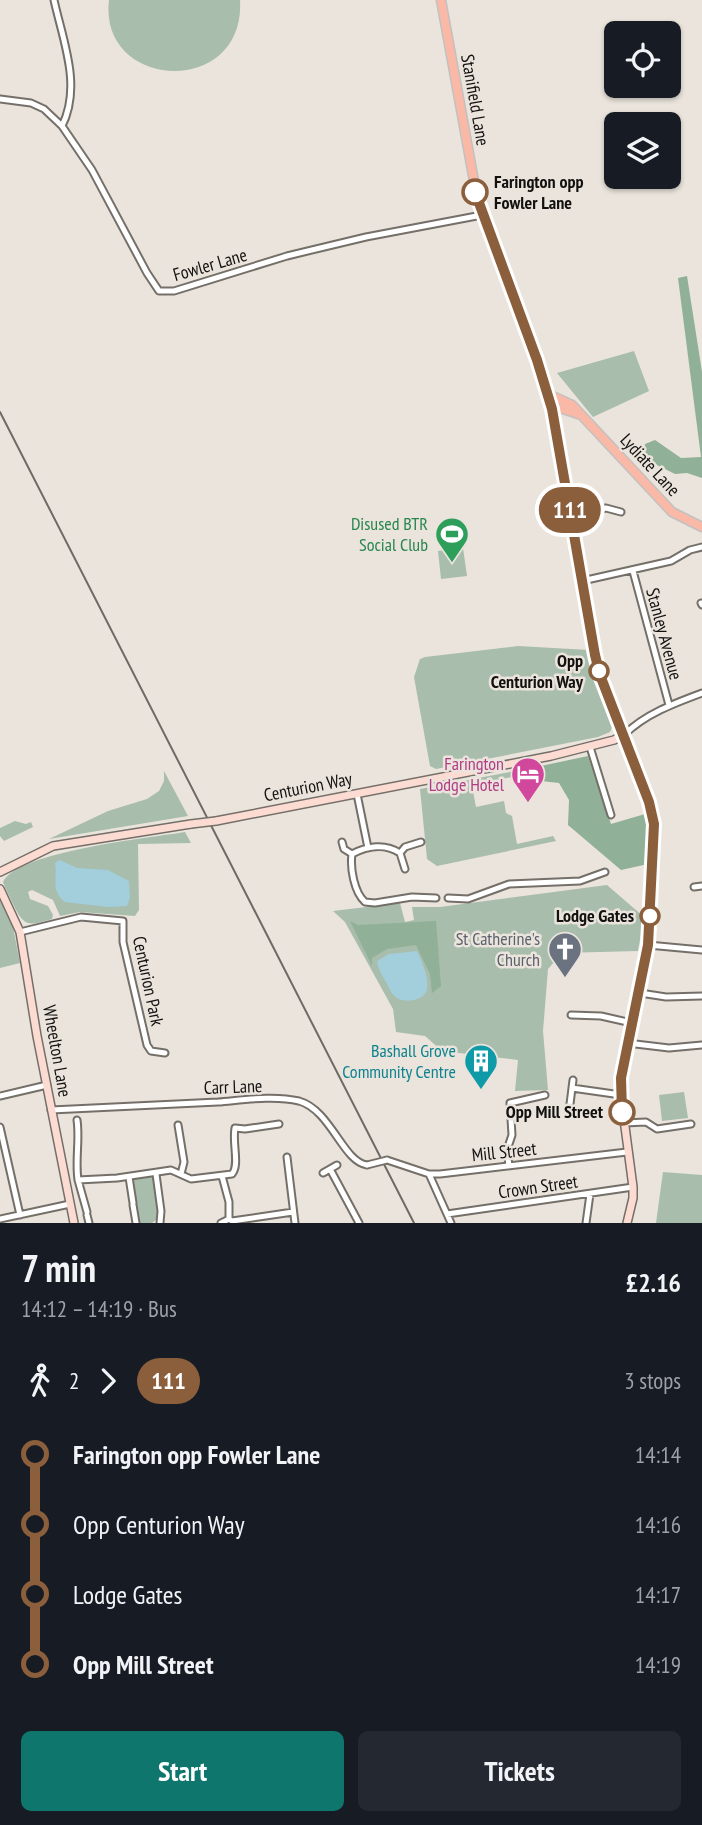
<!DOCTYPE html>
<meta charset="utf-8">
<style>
:root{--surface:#171b24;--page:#242831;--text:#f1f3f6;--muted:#9ea1a6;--accent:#0f766e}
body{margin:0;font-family:"PT Sans Narrow",sans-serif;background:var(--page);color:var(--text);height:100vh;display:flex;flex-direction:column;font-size:26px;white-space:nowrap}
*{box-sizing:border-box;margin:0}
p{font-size:23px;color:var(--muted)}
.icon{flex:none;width:38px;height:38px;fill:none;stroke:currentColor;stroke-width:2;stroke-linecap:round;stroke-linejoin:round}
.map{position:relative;height:1223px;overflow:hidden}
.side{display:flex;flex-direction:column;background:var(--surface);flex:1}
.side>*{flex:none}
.badge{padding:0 14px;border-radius:23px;font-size:24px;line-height:46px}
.tools{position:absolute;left:604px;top:21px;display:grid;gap:14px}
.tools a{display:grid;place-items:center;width:77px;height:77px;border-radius:10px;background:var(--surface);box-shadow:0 2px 5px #0004;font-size:35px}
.map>.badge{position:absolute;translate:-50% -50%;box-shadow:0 0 0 4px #fff}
.legs{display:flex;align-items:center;gap:10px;height:77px;padding:0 21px;font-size:23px}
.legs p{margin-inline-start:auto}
.summary{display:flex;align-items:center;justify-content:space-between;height:119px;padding:0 21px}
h1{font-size:38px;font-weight:700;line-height:52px}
.button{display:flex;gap:14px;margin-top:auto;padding:14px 21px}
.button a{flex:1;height:80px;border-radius:10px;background:var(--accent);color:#fff;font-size:28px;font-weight:700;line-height:80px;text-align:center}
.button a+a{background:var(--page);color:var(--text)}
ul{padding:0 21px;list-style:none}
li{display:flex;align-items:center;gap:24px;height:70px;font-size:26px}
li i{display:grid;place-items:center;width:10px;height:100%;margin:0 9px;background:currentColor}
li i::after{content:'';width:18px;height:18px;margin:-9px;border:5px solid;border-radius:50%;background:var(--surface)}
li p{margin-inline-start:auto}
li:first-child i{background:linear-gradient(#0000 50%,currentColor 0)}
li:last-child i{background:linear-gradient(currentColor 50%,#0000 0)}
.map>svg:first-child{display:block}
.green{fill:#a8bdac}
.forest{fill:#90b097}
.water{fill:#a3cedc}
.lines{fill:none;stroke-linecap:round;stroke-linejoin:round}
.street-casing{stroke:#746f68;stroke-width:9}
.secondary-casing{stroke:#746f68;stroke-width:10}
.primary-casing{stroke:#c2c1c1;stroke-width:11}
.street{stroke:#fff;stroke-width:5}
.secondary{stroke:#fcdcd2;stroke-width:7}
.primary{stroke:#fab9a6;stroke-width:8}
.rail{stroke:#6e6a66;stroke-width:2}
.street-bridge-casing{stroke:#746f68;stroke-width:9;stroke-linecap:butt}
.secondary-bridge-casing{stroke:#746f68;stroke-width:10;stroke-linecap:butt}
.street-bridge{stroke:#fff;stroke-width:5}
.secondary-bridge{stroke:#fcdcd2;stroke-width:7}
.line-1-casing{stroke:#fff;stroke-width:16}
.line-1{stroke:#8b5e3c;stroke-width:10}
.stop-1-dot{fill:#fff;stroke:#8b5e3c;stroke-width:3.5}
.labels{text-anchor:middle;stroke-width:5;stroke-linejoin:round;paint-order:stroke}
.street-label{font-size:18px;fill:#13110f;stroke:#eae4dc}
.stop-label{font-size:18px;font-weight:bold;fill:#13110f;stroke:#eae4dc;text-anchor:end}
.leisure-label{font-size:18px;fill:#27864d;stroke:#eae4dc;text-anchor:end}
.hotel-label{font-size:18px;fill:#b23c85;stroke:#eae4dc;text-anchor:end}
.worship-label{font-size:18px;fill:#5b616d;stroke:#eae4dc;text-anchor:end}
.culture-label{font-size:18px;fill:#0d838f;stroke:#eae4dc;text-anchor:end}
</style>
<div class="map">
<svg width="702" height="1223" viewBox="0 0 702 1223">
<rect width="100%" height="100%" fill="#eae4dc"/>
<path class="green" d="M109,0H240C246,98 98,91 109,0Z
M634,351L649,391L593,417L557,373Z
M463,548L467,576L441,579L438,551Z
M518,646L589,650L613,717L614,723L610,732L598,737L436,769L430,766L414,677L420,659L425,657Z
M536,767L541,781H524L516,776L472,786L476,807L504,801L506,813L512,816L517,844L553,836L556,841L437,866L427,859L420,789Z
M164,771L188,816L49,839L108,811L147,799L159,791L164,781Z
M15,821L26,824L31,822L33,827L4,841L0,836V828Z
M185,832L191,843L138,844L139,910L135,916L80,912L60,916L53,900L32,890L28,892L30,899L48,906L53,915L52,919C31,925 25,928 15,908C11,899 6,891 3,882C18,851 150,838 185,832Z
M607,885L644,917L638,951L562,953L548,969L543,1031L548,1090L515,1091L518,1060L442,1051L425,1036L396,1032L393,1009L345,922L333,911L400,903L405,922L414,920L412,907H440Z
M0,900L13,927L20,963L0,968Z
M684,1092L688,1118L662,1121L659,1095Z
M663,1172L702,1175V1223H656Z
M155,1176L158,1218L152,1223H138L131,1178Z"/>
<path class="forest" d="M687,276L702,372V478L687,473L675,474L657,465L644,455L645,444L655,440L681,458L701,457L678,278Z
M588,756L611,824L645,814L652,816L648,864L621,870L568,825L569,800L559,783L541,781L536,767Z
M350,921L358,925L436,921L441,986L432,993L430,974L416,945L387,949L372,958V966Z"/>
<path class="water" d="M60,860L77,868L108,870L129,881L130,898L127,906L108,907L65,902C50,891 58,878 55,863Z
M417,951C422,962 429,976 427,989C425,1000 408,1003 399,999C392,996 389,988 386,982C382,975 378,969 377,961L389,954Z"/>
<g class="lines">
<g class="street-casing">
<path id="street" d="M54,0C63,41 82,86 62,126
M0,99L31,103L44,109L62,126L92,170L147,273L159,291H174L287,256L366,237L482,215
M571,516L606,508L621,512
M633,571L669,705
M582,581L671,561L690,550L702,547
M701,603L702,605
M624,735C645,714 675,703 702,693
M590,747L611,815
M357,794L368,848
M342,842L344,849L352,854
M400,853L405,847L421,842
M405,869L400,853C385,843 367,846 352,854C350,868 354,892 365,902L375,903L412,897L436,898
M694,887L702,886
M448,898L468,899L509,884L580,881L605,872
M20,932L81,917L123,921V942L147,1045L151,1051L165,1053
M648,945L702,950
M640,993L666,997L702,996
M571,1015L601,1016L632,1023
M627,1043L669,1048L702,1045
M572,1088L621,1095
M0,1096L47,1085
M51,1110C107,1107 162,1105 218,1102C243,1100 274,1095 299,1101C331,1110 343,1162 367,1165
M569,1112L573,1080
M77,1120C80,1140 75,1159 78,1180L117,1178L171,1170L191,1179L232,1174C240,1165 232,1143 235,1128L245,1129L279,1124
M624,1123L646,1122L657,1129L691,1124
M178,1125L184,1162L181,1174
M0,1127L20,1215
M287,1157L295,1223
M387,1160L429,1174H440L627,1152
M509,1166L507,1150L512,1135L510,1103L545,1095
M330,1169L359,1223
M323,1173L337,1165
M156,1174L161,1211L160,1223
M429,1174L451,1223
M129,1177L133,1203
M78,1180L87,1212
M133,1205L136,1223
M447,1214L633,1187
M87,1215L89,1223
M0,1219L70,1204
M229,1219L232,1221L293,1212
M221,1223L229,1219V1202L222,1176
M586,1223L590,1194"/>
</g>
<g class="secondary-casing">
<path id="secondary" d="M552,409L595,655L600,675L649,802L654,824L648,945L640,993L625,1052L620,1089L633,1187V1198L627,1223
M216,821L551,756L614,740L624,735
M0,872L53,846L191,824
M0,889L20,932L37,1036L74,1223"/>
</g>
<g class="primary-casing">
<path id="primary" d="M441,0L476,192L482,215L537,360L552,409H563L581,415
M548,394L572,405L672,512L702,527"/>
</g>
<use href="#street" class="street"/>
<use href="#secondary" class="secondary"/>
<use href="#primary" class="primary"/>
<path class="rail" d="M0,412L414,1223"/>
<g class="street-bridge-casing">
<path id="street-bridge" d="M367,1165L387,1160"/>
</g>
<g class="secondary-bridge-casing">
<path id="secondary-bridge" d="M191,824L216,821"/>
</g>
<use href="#street-bridge" class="street-bridge"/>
<use href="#secondary-bridge" class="secondary-bridge"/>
</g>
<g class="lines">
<g class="line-1-casing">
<path id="line-1" d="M475,192L537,360L552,409L595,655L600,675L649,802L654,824L648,945L621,1078L622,1112"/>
</g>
<use href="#line-1" class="line-1"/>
</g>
<defs>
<g id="stadium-pin" transform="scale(1.75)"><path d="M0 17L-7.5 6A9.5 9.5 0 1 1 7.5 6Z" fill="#2e9e5b" stroke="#eae4dc"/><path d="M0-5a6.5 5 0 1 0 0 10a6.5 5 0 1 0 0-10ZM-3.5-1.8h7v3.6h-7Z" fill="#fff"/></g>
<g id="hotel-pin" transform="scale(1.75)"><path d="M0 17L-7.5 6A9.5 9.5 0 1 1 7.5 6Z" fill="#d1479c" stroke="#eae4dc"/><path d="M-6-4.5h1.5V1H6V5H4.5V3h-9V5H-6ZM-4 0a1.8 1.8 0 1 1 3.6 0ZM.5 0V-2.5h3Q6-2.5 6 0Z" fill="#fff"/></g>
<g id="church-pin" transform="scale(1.75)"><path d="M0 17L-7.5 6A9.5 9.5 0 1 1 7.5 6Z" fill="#6b7280" stroke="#eae4dc"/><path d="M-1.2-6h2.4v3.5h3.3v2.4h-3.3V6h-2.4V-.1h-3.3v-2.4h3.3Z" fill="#fff"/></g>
<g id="building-pin" transform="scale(1.75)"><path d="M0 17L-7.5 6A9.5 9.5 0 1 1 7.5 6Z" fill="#0f9aa8" stroke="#eae4dc"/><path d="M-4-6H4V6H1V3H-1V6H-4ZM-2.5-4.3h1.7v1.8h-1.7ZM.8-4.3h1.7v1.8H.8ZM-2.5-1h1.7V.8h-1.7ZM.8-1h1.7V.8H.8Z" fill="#fff"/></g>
</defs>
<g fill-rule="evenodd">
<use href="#stadium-pin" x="452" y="534"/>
<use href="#hotel-pin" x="528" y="774"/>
<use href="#church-pin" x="565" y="949"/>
<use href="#building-pin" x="481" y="1061"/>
</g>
<g class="stop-1-dot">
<circle cx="475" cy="192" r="12"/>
<circle cx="599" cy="671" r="9"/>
<circle cx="650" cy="916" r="9"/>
<circle cx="622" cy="1112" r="12"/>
</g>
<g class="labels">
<g class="street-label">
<text transform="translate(475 100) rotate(80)" y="6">Stanifield Lane</text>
<text transform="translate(210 265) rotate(-16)" y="6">Fowler Lane</text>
<text transform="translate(650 465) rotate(47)" y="6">Lydiate Lane</text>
<text transform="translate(664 634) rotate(75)" y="6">Stanley Avenue</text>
<text transform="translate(308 787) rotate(-11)" y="6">Centurion Way</text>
<text transform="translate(148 981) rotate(78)" y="6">Centurion Park</text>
<text transform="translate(57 1051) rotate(80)" y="6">Wheelton Lane</text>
<text transform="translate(233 1087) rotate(-2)" y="6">Carr Lane</text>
<text transform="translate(504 1152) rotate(-6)" y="6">Mill Street</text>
<text transform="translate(538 1187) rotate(-8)" y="6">Crown Street</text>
</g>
<g class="stop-label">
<text x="494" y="188" text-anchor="start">Farington opp<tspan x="494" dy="21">Fowler Lane</tspan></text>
<text x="583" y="667">Opp<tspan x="583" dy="21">Centurion Way</tspan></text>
<text x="634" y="922">Lodge Gates</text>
<text x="603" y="1118">Opp Mill Street</text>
</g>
<g class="leisure-label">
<text x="428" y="530">Disused BTR<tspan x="428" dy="21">Social Club</tspan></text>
</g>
<g class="hotel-label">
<text x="504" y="770">Farington<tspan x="504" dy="21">Lodge Hotel</tspan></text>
</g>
<g class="worship-label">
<text x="540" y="945">St Catherine's<tspan x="540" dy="21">Church</tspan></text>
</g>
<g class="culture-label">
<text x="456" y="1057">Bashall Grove<tspan x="456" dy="21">Community Centre</tspan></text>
</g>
</g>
</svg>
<div class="tools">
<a><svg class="icon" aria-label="locate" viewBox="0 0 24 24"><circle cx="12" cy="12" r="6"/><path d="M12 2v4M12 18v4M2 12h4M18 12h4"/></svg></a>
<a><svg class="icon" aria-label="layers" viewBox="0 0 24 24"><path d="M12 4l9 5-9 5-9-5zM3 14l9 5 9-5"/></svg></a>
</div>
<b class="badge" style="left:570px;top:510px;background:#8b5e3c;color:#fff">111</b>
</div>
<section class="side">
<div class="summary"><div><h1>7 min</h1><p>14:12 – 14:19 · Bus</p></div><b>£2.16</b></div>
<div class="legs"><svg class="icon" aria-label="walk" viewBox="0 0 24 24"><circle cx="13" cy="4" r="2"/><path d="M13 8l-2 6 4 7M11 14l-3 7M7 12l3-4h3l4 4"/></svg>2<svg class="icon" aria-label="forward" viewBox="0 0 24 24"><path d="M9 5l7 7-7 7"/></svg><b class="badge" style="background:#8b5e3c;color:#fff">111</b><p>3 stops</p></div>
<ul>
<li><i style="color:#8b5e3c"></i><b>Farington opp Fowler Lane</b><p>14:14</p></li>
<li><i style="color:#8b5e3c"></i><span>Opp Centurion Way</span><p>14:16</p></li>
<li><i style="color:#8b5e3c"></i><span>Lodge Gates</span><p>14:17</p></li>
<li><i style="color:#8b5e3c"></i><b>Opp Mill Street</b><p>14:19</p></li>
</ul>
<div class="button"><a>Start</a><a>Tickets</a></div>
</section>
